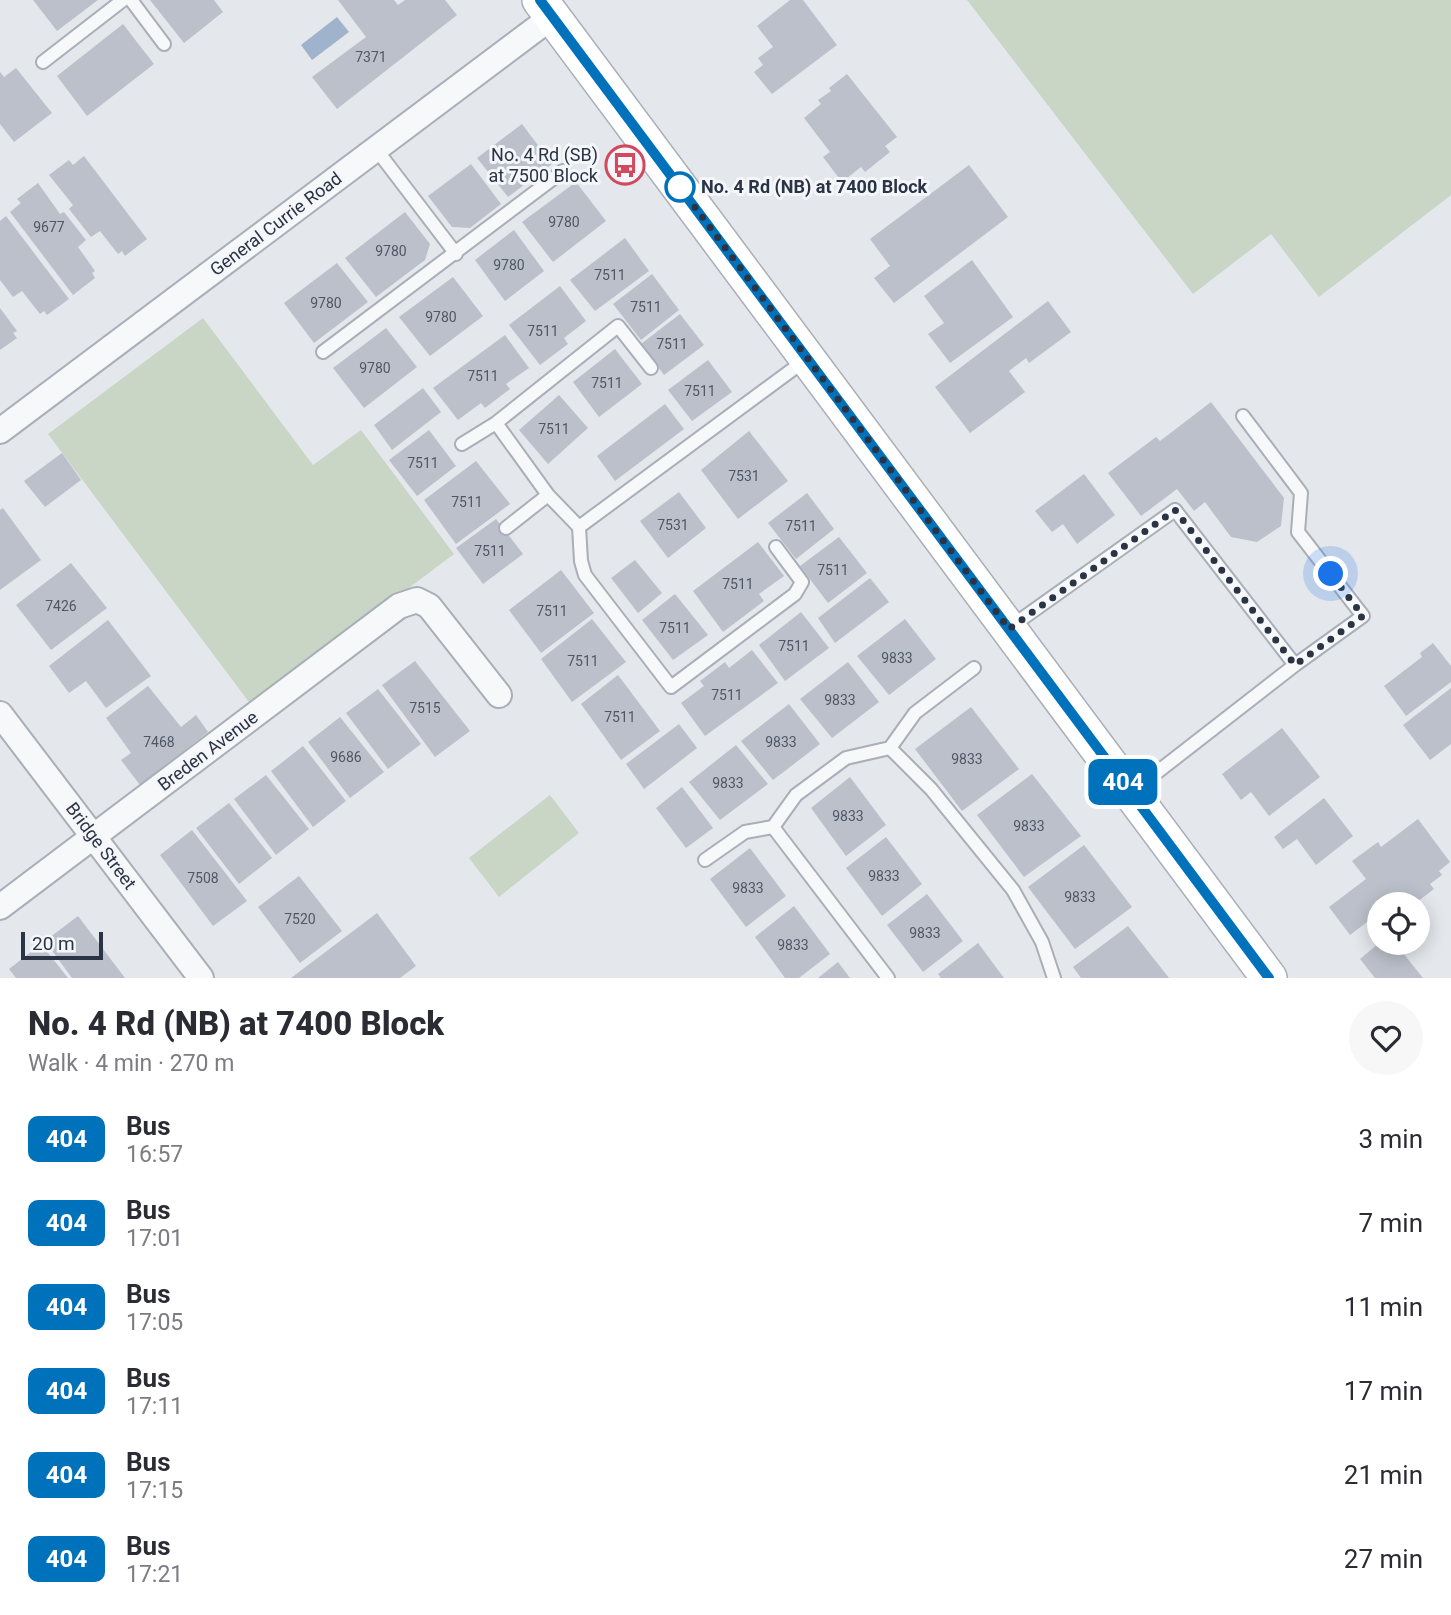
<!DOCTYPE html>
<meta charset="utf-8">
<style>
:root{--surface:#fff;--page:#f7f7f7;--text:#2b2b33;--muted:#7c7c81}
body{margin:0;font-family:Roboto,sans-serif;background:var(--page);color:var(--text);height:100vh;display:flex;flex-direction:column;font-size:26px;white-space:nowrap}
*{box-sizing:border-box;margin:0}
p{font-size:23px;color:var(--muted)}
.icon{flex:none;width:38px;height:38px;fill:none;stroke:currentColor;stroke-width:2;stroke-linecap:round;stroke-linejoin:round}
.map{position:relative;height:978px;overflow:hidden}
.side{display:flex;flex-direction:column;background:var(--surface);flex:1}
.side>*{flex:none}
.badge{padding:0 14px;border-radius:10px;font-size:24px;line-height:46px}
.buttons{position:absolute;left:1367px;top:892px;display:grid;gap:14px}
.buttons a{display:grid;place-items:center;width:63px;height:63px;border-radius:50%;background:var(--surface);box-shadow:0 4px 18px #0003;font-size:35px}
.scale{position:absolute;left:21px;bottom:18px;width:82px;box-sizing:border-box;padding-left:7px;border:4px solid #2b3445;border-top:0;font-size:19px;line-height:24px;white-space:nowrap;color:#2b3445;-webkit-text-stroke:5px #f4f6f9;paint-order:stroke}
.you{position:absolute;width:35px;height:35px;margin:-18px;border:5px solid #fff;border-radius:50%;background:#1a73e8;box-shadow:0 0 0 10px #1a73e833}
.map>.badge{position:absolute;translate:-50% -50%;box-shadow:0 0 0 4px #fff}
.round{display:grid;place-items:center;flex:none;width:74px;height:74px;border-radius:37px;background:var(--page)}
.head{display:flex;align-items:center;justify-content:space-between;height:119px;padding:0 28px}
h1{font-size:33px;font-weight:800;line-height:52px}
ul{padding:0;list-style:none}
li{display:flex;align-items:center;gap:21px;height:84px;padding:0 28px}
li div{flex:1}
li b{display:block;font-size:26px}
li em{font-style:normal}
li .badge{min-width:77px;font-weight:700;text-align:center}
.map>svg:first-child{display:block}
.green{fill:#c9d6c5}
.water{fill:#9fb4cc}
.building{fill:#bbc0ca}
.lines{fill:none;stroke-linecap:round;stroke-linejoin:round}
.lane-casing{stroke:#a9aeb7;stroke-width:16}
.street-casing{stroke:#a9aeb7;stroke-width:28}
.secondary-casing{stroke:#a9aeb7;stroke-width:38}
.lane{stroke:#f7f8fa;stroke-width:12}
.street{stroke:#f7f8fa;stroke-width:24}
.secondary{stroke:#fff;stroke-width:35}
.line-casing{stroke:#fff;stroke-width:16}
.line{stroke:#0072bc;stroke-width:10}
.walk{stroke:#2b3445;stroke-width:7;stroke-dasharray:0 12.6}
.stop-dot{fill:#fff;stroke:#0072bc;stroke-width:3.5}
.labels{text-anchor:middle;stroke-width:6;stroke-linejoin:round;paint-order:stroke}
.number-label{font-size:14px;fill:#4f5766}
.poi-label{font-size:18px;fill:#2b3445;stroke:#f4f6f9;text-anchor:end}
.stop-label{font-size:18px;font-weight:bold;fill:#2b3445;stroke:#f4f6f9;text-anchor:start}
.street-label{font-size:18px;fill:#2b3445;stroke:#f4f6f9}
</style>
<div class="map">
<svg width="1451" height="978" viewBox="0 0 1451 978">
<rect width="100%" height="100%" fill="#e4e7ec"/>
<path class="green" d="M967,0H1451V195L1319,297L1271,234L1193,294Z
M203,318L313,465L361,430L454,554L252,706L48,434Z
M550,795L579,833L499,897L469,858Z"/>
<path class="water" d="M337,17L349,32L312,60L301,45Z"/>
<path class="building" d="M33,0H98L57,31Z
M150,0H214L223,12L184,43Z
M338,0H394L398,5L405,0H445L457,15L337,109L312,77L366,37Z
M790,0H803L837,45L772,94L754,72L763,65L758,58L773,47L757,26Z
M123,24L154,64L87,116L57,76Z
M16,68L52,113L14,142L0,124V72L4,77Z
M847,74L897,137L885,146L890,152L865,172L861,167L842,182L823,157L830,152L804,118L821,104L818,100L831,91L829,88Z
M522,124L552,164L508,197L477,158Z
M84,156L147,239L125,256L122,251L118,254L100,231L91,237L69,209L73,205L49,175L69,160L73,165Z
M471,164L501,204L470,228L452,227L428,196Z
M969,165L1008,217L894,303L874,278L890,266L870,239Z
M576,182L606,221L553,262L522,222Z
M38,183L60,214L64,212L86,240L78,247L95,271L92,273L95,278L73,295L10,212L21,203L17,199Z
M405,212L430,244L425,260L376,297L345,258Z
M6,216L69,299L47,315L44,311L40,314L22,291L13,297L0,280V221Z
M514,230L544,271L505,301L475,260Z
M625,238L649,271L595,311L570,280Z
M972,260L1013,317L950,363L928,334L944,323L924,296Z
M337,263L368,302L314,343L284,303Z
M652,274L679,310L641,340L613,304Z
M453,277L483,316L430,356L399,317Z
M560,286L586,321L564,338L568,344L540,365L509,325Z
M1048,301L1071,332L1029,363L1026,358L1009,371L1025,392L970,433L935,387Z
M0,308L17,331L13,333L17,338L0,350Z
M680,314L704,345L664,375L641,344Z
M386,328L417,367L364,408L333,368Z
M505,335L529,368L506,384L510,389L485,408L481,403L458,420L433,388Z
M615,349L642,384L599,417L573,382Z
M708,360L732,392L692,421L668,390Z
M423,388L441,412L392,450L374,425Z
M559,395L588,428L548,464L519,430Z
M1211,402L1284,498L1281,526L1257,542L1231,537L1205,502L1194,511L1177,489L1141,516L1108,473L1156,437L1160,441Z
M665,404L684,429L615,481L597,456Z
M429,430L456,466L417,496L389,460Z
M749,431L788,481L738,519L701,470Z
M62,453L81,480L45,507L24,481Z
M476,461L510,504L456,544L424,500Z
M1084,474L1115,515L1077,544L1063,524L1052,532L1035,511Z
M679,492L706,528L668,558L640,521Z
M807,493L834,529L796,559L768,523Z
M3,508L41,560L0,590V510Z
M496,519L523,554L483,584L456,548Z
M839,537L867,573L828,603L800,566Z
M758,542L784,576L759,594L764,601L723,632L693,591Z
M635,560L662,593L638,613L611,578Z
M71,563L107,608L51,650L16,605Z
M561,570L594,613L541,653L509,610Z
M870,578L889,602L835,643L818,618Z
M675,594L708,635L673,660L642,620Z
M801,612L829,648L785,681L759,645Z
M592,619L626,662L572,702L541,659Z
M905,619L936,659L889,695L857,656Z
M108,620L151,676L106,708L86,681L69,693L49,666Z
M1433,643L1451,666V682L1406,716L1384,686L1422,657L1420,653Z
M752,650L778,683L705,736L681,703L704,686L700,681L725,662L729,668Z
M415,661L470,731L435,757L382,685Z
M848,662L879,702L832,738L800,699Z
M618,675L660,731L621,760L581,704Z
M148,686L181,727L196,715L208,732L140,785L121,760L131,753L106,718Z
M1451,688V744L1430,760L1403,725Z
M378,689L421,744L388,769L346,713Z
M789,704L820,744L773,780L741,741Z
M971,707L1019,769L962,811L915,749Z
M340,717L384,772L350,798L308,742Z
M679,724L697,748L644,789L626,764Z
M1282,728L1320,777L1269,816L1251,792L1241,800L1222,774Z
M736,745L768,784L720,820L689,782Z
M303,746L346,801L313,827L271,771Z
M1032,774L1081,836L1024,877L977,815Z
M266,775L309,829L276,855L234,799Z
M850,777L886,825L846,856L811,808Z
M682,787L713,828L686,848L656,808Z
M1324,798L1353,836L1316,865L1297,839L1283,849L1274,837Z
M229,803L272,858L239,884L196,828Z
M1418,819L1450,862L1439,871L1442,875L1430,884L1434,889L1413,905H1379V913L1350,935L1329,907L1366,879L1352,861L1378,842L1381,847Z
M192,830L247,901L213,926L160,855Z
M886,837L922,884L882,916L846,868Z
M1084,845L1132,907L1075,949L1028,887Z
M750,848L786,896L746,927L710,879Z
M299,876L342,931L300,963L258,907Z
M927,894L963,941L923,972L887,925Z
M794,906L830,954L799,978H785L755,937Z
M377,913L416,966L400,978H291Z
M78,916L125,978H72L45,941Z
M1128,926L1169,978H1081L1073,967Z
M978,943L1004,978H941L938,974Z
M1379,943H1395L1423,978H1375L1360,959Z
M41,944L68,978H16L9,969Z
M838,962L850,978H818Z"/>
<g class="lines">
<g class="lane-casing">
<path id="lane" d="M131,0L164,44
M43,62L123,0
M376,149L456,254
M323,352L563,171
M496,423L548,495L579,527L581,561L585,575L671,687L795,594L802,582L776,547
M462,444L496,423L618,326L651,368
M579,527L804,361
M506,528L548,495
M1009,628L1175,510L1295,665
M890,748L915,713L974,668
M1133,791L1295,665L1363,616L1298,532L1301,493L1243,416
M773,827L796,795L846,758L890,748L931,789L1013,890L1042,942L1054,978
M705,860L745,832L773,827L888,978"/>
</g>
<g class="street-casing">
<path id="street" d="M0,431L553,16
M0,714L201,978
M0,907L399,606L417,600L429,606L499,695"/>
</g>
<g class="secondary-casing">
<path id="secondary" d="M540,0L1269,978"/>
</g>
<use href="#lane" class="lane"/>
<use href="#street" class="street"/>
<use href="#secondary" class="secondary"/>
</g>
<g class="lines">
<g class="line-casing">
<path id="line" d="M540,0L1269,978"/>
</g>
<use href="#line" class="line"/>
<path class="walk" d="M680,187L1009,629L1175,510L1295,665L1363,616L1331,574"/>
</g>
<defs>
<g id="bus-ring" transform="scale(2.0125)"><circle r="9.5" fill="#f4f6f9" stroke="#d1495b" stroke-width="1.5"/><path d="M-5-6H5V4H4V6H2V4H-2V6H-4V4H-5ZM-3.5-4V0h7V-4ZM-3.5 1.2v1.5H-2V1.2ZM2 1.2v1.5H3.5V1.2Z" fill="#d1495b"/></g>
</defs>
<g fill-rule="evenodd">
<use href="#bus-ring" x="625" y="165"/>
</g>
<circle class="stop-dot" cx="680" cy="187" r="14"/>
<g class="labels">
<g class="number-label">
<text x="371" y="62">7371</text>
<text x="564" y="227">9780</text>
<text x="49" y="232">9677</text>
<text x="391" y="256">9780</text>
<text x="509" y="270">9780</text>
<text x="610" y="280">7511</text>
<text x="326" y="308">9780</text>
<text x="646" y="312">7511</text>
<text x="441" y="322">9780</text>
<text x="543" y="336">7511</text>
<text x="672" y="349">7511</text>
<text x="375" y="373">9780</text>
<text x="483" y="381">7511</text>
<text x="607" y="388">7511</text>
<text x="700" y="396">7511</text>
<text x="554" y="434">7511</text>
<text x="423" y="468">7511</text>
<text x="744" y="481">7531</text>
<text x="467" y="507">7511</text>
<text x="673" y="530">7531</text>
<text x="801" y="531">7511</text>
<text x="490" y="556">7511</text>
<text x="833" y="575">7511</text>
<text x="738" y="589">7511</text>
<text x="61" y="611">7426</text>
<text x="552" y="616">7511</text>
<text x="675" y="633">7511</text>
<text x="794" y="651">7511</text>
<text x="897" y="663">9833</text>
<text x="583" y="666">7511</text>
<text x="727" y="700">7511</text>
<text x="840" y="705">9833</text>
<text x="425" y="713">7515</text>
<text x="620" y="722">7511</text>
<text x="159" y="747">7468</text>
<text x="781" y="747">9833</text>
<text x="346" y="762">9686</text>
<text x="967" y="764">9833</text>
<text x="728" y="788">9833</text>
<text x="848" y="821">9833</text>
<text x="1029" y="831">9833</text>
<text x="884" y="881">9833</text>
<text x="203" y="883">7508</text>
<text x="748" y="893">9833</text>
<text x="1080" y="902">9833</text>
<text x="300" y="924">7520</text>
<text x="925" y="938">9833</text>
<text x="793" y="950">9833</text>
</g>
<g class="poi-label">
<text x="598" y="161">No. 4 Rd (SB)<tspan x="598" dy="21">at 7500 Block</tspan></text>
</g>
<g class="stop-label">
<text x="701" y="193">No. 4 Rd (NB) at 7400 Block</text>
</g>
<g class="street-label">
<text transform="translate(276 224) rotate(-37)" y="6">General Currie Road</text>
<text transform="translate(208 751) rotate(-37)" y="6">Breden Avenue</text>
<text transform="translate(101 846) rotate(53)" y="6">Bridge Street</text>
</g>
</g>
</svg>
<div class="buttons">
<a><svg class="icon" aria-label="locate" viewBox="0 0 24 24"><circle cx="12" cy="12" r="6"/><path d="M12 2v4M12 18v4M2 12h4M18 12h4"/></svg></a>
</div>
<div class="scale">20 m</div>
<div class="you" style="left:1331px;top:574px"></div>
<b class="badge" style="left:1123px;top:782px;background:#0072bc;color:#fff">404</b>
</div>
<section class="side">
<div class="head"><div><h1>No. 4 Rd (NB) at 7400 Block</h1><p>Walk · 4 min · 270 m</p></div><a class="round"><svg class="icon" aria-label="heart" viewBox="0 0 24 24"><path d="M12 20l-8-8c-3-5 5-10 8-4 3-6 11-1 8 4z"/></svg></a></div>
<ul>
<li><span class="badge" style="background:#0072bc;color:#fff">404</span><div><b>Bus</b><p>16:57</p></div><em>3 min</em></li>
<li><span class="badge" style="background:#0072bc;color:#fff">404</span><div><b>Bus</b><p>17:01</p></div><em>7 min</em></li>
<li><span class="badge" style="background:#0072bc;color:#fff">404</span><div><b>Bus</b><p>17:05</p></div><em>11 min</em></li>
<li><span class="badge" style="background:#0072bc;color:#fff">404</span><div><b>Bus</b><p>17:11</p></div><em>17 min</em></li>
<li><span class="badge" style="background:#0072bc;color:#fff">404</span><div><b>Bus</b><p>17:15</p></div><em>21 min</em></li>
<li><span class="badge" style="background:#0072bc;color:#fff">404</span><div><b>Bus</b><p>17:21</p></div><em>27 min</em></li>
</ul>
</section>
